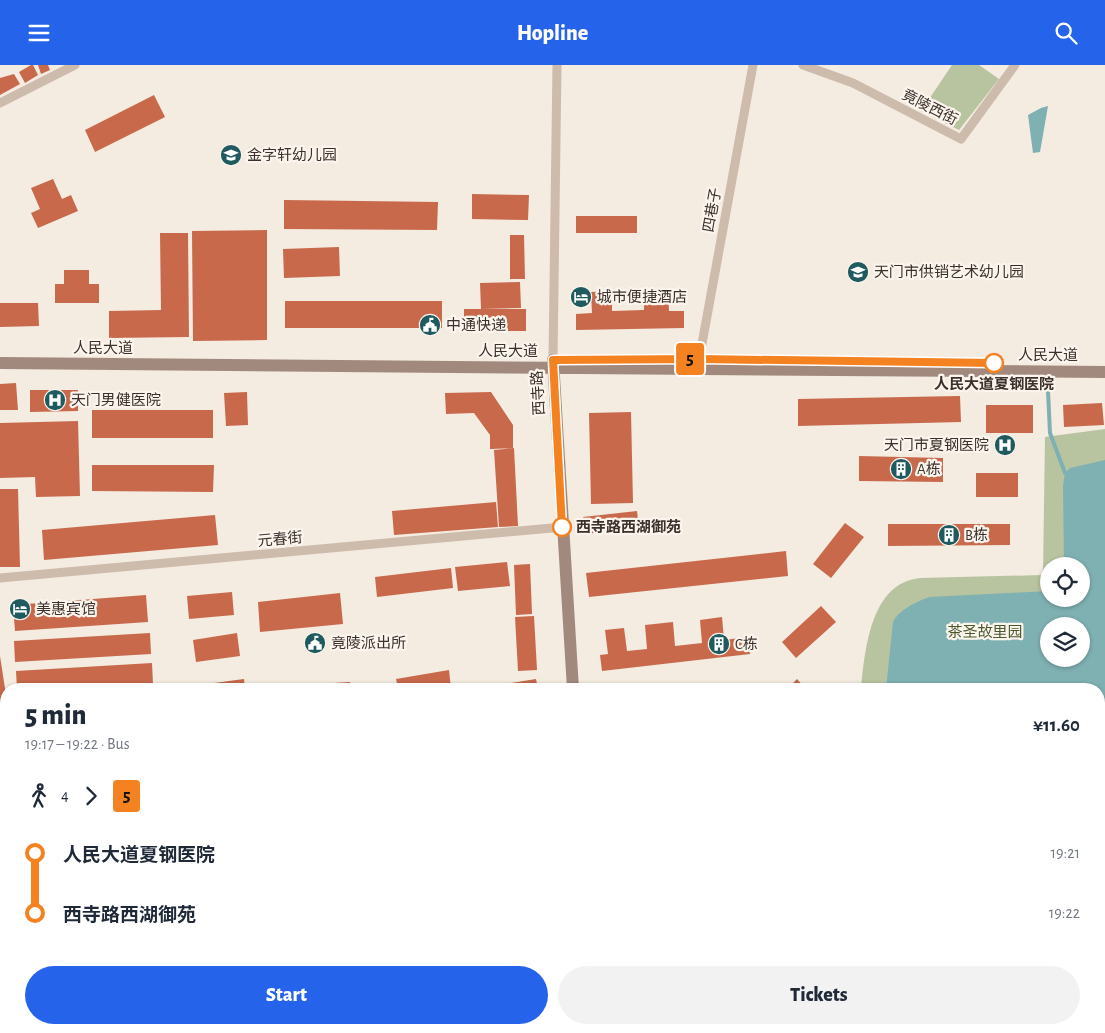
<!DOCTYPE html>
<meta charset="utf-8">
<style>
:root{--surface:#fff;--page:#f2f2f3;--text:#1f2937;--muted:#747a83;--accent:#2563eb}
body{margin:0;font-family:"Alegreya Sans","Noto Sans SC",sans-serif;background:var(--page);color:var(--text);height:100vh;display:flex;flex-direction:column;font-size:19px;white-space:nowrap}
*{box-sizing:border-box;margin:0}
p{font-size:16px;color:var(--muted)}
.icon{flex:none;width:28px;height:28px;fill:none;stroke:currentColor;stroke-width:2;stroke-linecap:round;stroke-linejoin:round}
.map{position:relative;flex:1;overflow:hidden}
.side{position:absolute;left:0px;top:618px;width:1105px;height:351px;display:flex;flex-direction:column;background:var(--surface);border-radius:20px 20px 0 0;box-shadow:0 1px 4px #0004}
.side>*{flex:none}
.badge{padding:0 10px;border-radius:4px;font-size:18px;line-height:32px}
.tools{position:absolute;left:1040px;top:492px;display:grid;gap:10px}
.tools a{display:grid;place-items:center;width:50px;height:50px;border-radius:50%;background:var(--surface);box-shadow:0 1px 4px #0004;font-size:25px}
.map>.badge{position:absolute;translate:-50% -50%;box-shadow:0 0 0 2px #fff}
.legs{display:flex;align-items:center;gap:8px;height:55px;padding:0 25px;font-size:16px}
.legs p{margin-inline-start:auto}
.overview{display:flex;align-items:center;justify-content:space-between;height:85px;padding:0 25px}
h1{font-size:28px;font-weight:800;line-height:38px}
.button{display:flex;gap:10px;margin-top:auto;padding:10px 25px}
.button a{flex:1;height:58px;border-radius:30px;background:var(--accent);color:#fff;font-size:20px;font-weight:800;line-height:58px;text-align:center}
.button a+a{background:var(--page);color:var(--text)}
ul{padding:0 25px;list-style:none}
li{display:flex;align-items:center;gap:18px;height:60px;font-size:19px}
li i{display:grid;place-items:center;width:8px;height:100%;margin:0 6px;background:currentColor}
li i::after{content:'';width:12px;height:12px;margin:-6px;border:4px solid;border-radius:50%;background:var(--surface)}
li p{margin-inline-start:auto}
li:first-child i{background:linear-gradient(#0000 50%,currentColor 0)}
li:last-child i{background:linear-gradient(currentColor 50%,#0000 0)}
header{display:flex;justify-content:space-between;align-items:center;height:65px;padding:0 25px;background:var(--accent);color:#fff;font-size:22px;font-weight:800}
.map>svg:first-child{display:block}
.park{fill:#b8c4a0;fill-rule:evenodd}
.water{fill:#7fb0b2;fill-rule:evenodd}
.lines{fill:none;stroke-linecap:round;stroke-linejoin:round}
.stream{stroke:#7fb0b2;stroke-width:4}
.building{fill:#c8694b}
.street{stroke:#cdbbac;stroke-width:9}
.secondary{stroke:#a18a7d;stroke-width:12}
.line-1-casing{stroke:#fff;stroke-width:11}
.line-1{stroke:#f58220;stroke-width:8}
.stop-1-dot{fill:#fff;stroke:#f58220;stroke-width:2.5}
.labels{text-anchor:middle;stroke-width:4.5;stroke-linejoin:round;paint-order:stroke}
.street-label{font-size:15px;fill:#3b302b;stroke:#fbf5ee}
.poi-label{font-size:15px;fill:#3b302b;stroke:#fbf5ee;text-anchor:start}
.stop-label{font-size:15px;font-weight:bold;fill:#3b302b;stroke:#fbf5ee}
.park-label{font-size:15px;fill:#4a5a2e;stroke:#fbf5ee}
</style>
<header><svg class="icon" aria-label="menu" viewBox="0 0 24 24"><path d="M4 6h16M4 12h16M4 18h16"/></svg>Hopline<svg class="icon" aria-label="search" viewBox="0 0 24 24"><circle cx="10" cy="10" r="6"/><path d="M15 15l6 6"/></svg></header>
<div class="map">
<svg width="1105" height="968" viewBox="0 0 1105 968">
<rect width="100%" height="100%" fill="#f4ebe1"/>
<path class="park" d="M952,0H979L999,14L959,65L921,46Z
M1105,364V968H612L611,963L1099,962V624H861C865,586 870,518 920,513L1043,510L1045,372ZM1049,501H1081V534H1049ZM1049,561H1081V594H1049Z"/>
<path class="water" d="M1048,41L1040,87L1033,88L1028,50L1041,43Z
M1105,395V968H735V962H1099V624H886L893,557C899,545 917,536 930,532L1049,526V534H1081V501H1064L1063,421L1065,408L1070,403ZM1049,561H1081V594H1049Z"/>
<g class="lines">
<path class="stream" d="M1048,326L1050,368L1065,408"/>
</g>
<path class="building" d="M31,0H33L38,10L25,18L19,7Z
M38,0H48L50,5L41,9Z
M14,9L20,19L0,30V13Z
M154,30L165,52L95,87L85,65Z
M53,114L62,134L71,130L78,146L38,163L31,148L40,144L31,123Z
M472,129L529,130L528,155L472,154Z
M284,135L438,137L437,165L284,164Z
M576,151H637V168H576Z
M267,165V275L193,276L192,166Z
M160,168H188L189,272L109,273V246L161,245Z
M510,170H524L525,214H510Z
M339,182L340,211L284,213L283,184Z
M64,205H89V219H99V238H55V219H64Z
M520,217L521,243L481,244L480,218Z
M644,225H668L669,246H684V263L576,265V249L592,248L591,227L612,226V246L644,245Z
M285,236H442V263H285Z
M0,238H38L39,261L0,262Z
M464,244H526V266H464Z
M16,318L18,345H0V319Z
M30,325H78V346L30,347Z
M247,327L248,360L226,361L224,328Z
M491,327L513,360V383L490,384V370L474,348L446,349L445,328Z
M960,331L961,357L798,361V334Z
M1102,338L1104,360L1064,362L1063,340Z
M986,340H1033V368H986Z
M92,345H213V373H92Z
M631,347L633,438L591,439L589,348Z
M78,356L80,431L36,432L35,412L0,413V358Z
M514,383L518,461L499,462L494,385Z
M859,391L943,393V417L859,416Z
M92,400H214L213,427L92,426Z
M976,408H1018V432H976Z
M0,424H18L20,502H0Z
M496,437L498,462L394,470L392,446Z
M637,446L639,463L585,469L583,452Z
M215,450L218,480L44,495L42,465Z
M845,458L864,472L831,513L813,499Z
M888,459H1010V480L888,481Z
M786,486L788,511L589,532L586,508Z
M507,497L510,521L458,526L455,502Z
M530,499L532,549L516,550L514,500Z
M451,503L453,523L377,532L375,512Z
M232,527L234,550L189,554L187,531Z
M340,528L343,559L260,567L258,537Z
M146,530L148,557L15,566L13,540Z
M821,541L836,557L796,593L782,577Z
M534,551L537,605L518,606L515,552Z
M722,552L724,575L748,572L750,589L602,606L600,590L608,589L605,565L624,563L627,586L647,584L645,560L673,557L675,581L702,578L700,555Z
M150,568L151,589L15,597L14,576Z
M237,568L240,591L196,597L193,575Z
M0,591L6,630V642L0,643Z
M152,598L153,619L74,624H17L16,606Z
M449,605L451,624H398L396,614Z
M244,614L245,624H200L199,620Z
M536,614L538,624H480V623Z
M797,614L806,624H787Z
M350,617L351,624H271V622Z
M0,669H6V704H0Z
M46,962H62L63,968H46Z
M98,962H114V965L132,962L133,968H99Z
M257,962H381L382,968H244L243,965Z
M436,962H531L532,968H436Z
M555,962L556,968H534L533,963Z
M625,962H657V968H626Z
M722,962L723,968H706V963Z"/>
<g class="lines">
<path class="street" d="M803,0L853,18L961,74L1015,0
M0,38L75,0
M553,295L557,0
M699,295L753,0
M0,513L563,462
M0,752L6,786
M36,962L37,968
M237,962V968"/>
<path class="secondary" d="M553,295L573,624
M0,298C368,302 737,304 1105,307
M0,885L6,884
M596,962V968"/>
</g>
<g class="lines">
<g class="line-1-casing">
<path id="line-1" d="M562,462L553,295L699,294L994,298"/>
</g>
<use href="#line-1" class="line-1"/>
</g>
<defs>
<g id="school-disc" transform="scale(1.125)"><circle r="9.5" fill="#1f5a5e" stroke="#fbf5ee"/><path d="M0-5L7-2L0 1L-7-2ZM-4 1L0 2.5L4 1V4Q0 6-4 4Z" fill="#fff"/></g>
<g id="hotel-disc" transform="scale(1.125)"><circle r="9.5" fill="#1f5a5e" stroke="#fbf5ee"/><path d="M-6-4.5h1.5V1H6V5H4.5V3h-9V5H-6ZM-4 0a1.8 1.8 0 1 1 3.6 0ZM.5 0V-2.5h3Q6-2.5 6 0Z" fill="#fff"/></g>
<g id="civic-disc" transform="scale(1.125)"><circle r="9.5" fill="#1f5a5e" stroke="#fbf5ee"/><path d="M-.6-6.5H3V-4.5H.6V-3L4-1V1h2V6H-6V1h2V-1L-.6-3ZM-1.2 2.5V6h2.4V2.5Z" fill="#fff"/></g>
<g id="hospital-disc" transform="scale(1.125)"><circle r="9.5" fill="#1f5a5e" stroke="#fbf5ee"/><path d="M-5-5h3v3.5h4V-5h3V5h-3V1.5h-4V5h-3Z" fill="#fff"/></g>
<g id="building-disc" transform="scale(1.125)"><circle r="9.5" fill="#1f5a5e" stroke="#fbf5ee"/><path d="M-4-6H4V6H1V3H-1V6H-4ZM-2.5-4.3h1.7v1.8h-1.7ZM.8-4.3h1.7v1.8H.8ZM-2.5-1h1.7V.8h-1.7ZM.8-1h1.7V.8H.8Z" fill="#fff"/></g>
</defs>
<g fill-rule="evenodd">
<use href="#school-disc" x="231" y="90"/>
<use href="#school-disc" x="858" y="207"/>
<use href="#hotel-disc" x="581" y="232"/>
<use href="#civic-disc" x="430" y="260"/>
<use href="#hospital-disc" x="55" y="335"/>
<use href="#hospital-disc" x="1005" y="380"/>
<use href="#building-disc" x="901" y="404"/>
<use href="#building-disc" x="949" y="470"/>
<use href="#hotel-disc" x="20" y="544"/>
<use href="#civic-disc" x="315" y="578"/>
<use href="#building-disc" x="719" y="579"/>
</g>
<g class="stop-1-dot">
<circle cx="994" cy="298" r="9"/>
<circle cx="562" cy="462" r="9"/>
</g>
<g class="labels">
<g class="street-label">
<text transform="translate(930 42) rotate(27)" y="5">竟陵西街</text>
<text transform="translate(712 145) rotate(-80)" y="5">四巷子</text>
<text x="103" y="288">人民大道</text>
<text x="508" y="291">人民大道</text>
<text x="1048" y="295">人民大道</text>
<text transform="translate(538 328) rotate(-93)" y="5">西寺路</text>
<text transform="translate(280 474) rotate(-5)" y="5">元春街</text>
</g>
<g class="poi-label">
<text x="247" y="95">金字轩幼儿园</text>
<text x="874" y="212">天门市供销艺术幼儿园</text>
<text x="597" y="237">城市便捷酒店</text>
<text x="446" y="265">中通快递</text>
<text x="71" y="340">天门男健医院</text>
<text x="989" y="385" text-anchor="end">天门市夏钢医院</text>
<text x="917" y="409">A栋</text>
<text x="965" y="475">B栋</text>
<text x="36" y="549">美惠宾馆</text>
<text x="331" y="583">竟陵派出所</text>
<text x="735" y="584">C栋</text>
</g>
<g class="stop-label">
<text x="994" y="324">人民大道夏钢医院</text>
<text x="576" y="467" text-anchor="start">西寺路西湖御苑</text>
</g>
<g class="park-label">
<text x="985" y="572">茶圣故里园</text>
</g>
</g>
</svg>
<div class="tools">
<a><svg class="icon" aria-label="locate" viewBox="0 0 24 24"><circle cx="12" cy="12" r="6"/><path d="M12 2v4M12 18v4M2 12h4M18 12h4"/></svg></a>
<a><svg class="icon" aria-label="layers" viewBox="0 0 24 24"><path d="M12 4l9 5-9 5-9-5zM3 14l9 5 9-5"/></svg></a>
</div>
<b class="badge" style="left:690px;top:294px;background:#f58220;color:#111">5</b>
<section class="side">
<div class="overview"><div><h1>5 min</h1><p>19:17 – 19:22 · Bus</p></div><b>¥11.60</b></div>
<div class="legs"><svg class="icon" aria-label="walk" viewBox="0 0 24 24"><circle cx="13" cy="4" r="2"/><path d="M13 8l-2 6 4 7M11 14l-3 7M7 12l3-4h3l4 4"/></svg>4<svg class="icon" aria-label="forward" viewBox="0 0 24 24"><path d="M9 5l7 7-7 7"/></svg><b class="badge" style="background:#f58220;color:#111">5</b></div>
<ul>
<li><i style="color:#f58220"></i><b>人民大道夏钢医院</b><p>19:21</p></li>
<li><i style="color:#f58220"></i><b>西寺路西湖御苑</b><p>19:22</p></li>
</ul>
<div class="button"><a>Start</a><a>Tickets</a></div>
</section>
</div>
